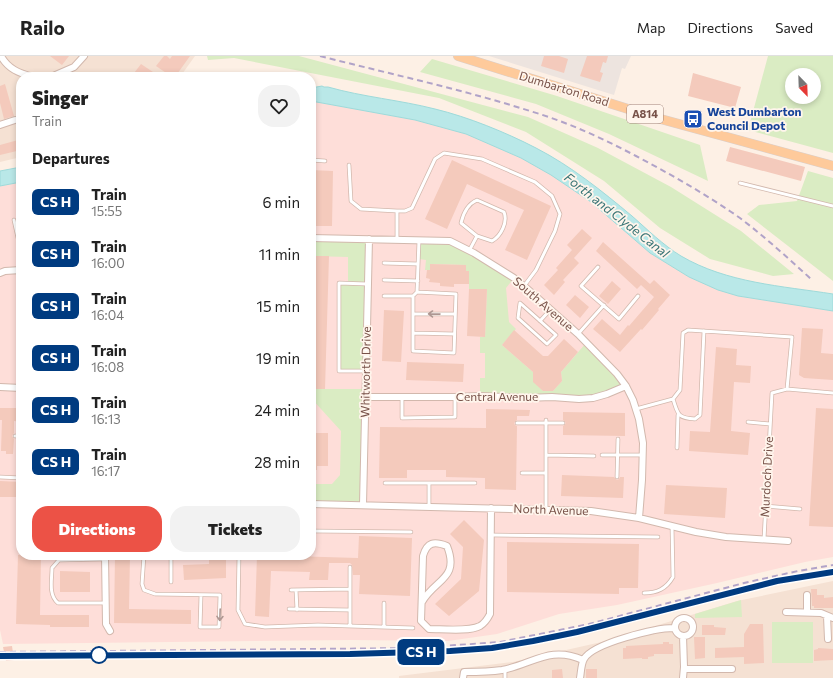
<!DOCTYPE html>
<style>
:root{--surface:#fff;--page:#f2f2f2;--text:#222;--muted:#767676;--line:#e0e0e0;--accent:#ec5246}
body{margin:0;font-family:Commissioner,sans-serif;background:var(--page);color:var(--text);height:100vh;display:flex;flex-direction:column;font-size:15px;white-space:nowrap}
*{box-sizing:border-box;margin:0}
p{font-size:13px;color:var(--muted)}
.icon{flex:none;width:22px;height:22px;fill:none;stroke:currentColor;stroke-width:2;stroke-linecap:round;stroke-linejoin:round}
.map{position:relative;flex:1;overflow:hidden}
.details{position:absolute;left:16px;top:16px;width:300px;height:488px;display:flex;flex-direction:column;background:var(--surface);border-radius:16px;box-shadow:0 2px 6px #0003}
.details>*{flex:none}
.badge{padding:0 8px;border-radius:6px;font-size:14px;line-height:26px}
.needle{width:26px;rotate:157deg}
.tools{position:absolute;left:785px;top:12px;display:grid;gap:8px}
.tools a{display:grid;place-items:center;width:36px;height:36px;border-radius:50%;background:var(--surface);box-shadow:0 2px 6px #0003;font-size:20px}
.map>.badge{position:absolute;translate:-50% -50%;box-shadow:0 0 0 2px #fff}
h2{padding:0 16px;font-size:15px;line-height:36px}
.round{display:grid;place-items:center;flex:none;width:42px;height:42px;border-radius:16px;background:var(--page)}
.head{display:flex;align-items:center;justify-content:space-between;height:68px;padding:0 16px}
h1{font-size:19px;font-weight:800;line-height:30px}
.action{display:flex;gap:8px;margin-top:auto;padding:8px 16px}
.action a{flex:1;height:46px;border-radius:16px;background:var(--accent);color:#fff;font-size:16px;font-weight:800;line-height:46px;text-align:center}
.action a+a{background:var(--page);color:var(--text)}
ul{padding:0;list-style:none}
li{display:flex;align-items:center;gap:12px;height:52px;padding:0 16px}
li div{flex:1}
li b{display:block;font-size:15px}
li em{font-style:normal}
li .badge{min-width:44px;font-weight:700;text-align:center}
header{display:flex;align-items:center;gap:24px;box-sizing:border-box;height:56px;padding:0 20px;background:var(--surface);border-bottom:1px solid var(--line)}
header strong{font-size:19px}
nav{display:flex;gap:22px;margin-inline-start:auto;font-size:14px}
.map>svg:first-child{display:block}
.residential{fill:#f5e1d3}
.commercial{fill:#feded9}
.industrial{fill:#ede4df}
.green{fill:#daecc3;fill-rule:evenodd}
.water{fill:#b9e8e8;stroke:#9edada}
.building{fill:#f4cabc}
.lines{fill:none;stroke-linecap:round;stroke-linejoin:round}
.lane-casing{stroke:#d2b8ad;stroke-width:4.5}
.street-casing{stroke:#d2b8ad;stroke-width:8}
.primary-casing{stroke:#d9cfcc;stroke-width:10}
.lane{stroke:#fff;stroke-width:3}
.street{stroke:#fff;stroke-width:6}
.primary{stroke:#feca9b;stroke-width:9}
.rail{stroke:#b1a3c8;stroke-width:2;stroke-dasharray:6 4;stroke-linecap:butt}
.oneway{stroke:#ae9792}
.line-casing{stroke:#fff;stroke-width:9}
.line{stroke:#003b80;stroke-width:6}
.stop-dot{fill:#fff;stroke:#003b80;stroke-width:2}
.labels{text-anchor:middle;stroke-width:3.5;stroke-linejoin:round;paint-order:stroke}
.shield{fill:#fff5ec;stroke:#a0837a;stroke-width:1}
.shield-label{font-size:11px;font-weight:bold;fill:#785249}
.street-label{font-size:12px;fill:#785249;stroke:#fff5ec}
.transit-label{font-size:12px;font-weight:bold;fill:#164399;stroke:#fff5ec;text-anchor:start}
.water-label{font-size:13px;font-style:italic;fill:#397576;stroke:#fff5ec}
</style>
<header>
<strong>Railo</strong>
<nav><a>Map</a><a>Directions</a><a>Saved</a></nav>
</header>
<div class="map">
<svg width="833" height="622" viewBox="0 0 833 622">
<rect width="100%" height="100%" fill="#fdf0e5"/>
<path class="residential" d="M0,0H195L180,21H21V101L0,106Z
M833,525V622H399V620L513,606L606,585L737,545Z"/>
<path class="commercial" d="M311,45L415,64L466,78L521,102L551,119L591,146L650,197L689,221L718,234L738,240L833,255V501L805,506L717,527L617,549L559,558L497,578L448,585L351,584L3,588L0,574V130L21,126V499H311Z"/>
<path class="industrial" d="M489,0H631L625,13L622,12L614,39Z"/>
<path class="green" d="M207,0H299L528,61L598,92L671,131L741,175L794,218L773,220L710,203L660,172L604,125L526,76L439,42L234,2L208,4Z
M768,0H833V97L748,74ZM792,19H814V41H792Z
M432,3L557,40L700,89L708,125L609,78L536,48L420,16Z
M808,115L833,122V225L747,158L759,149L797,145Z
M311,182L369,183L366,315H339V227H348V201L311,200Z
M419,184L450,185L514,222L506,232L509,266L516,273L502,289L533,316L534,326L543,335H553L562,325L561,316L586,287L626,330L593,342L480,340V322H485V297H480V281H485L487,233H469V215H466V209L430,208V214H425L426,204L419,203Z
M311,333H365L363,449L311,448V428H332L340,419L341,375L311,342Z
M741,544L742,561L695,562V558Z
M772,566H813V607H772Z"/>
<path class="water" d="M322,30L324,31H328C363,41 400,44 435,53C468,61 505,76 536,92C571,110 602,135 632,160C648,174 663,189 681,200C727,227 782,230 833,238V255L738,240L718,234L689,221L650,197L591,146L551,119L521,102L466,78L415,64L311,45V32Z
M21,111V126L0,130V115Z"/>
<path class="building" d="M50,0H69L62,9Z
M164,0H167L170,3L172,0H190L175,21H172L156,10Z
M544,0H559L568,3L564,17L541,10Z
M587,0H608L606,7L603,6L600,16L603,17L600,26L580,20Z
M141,8L153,16L149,21H131Z
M693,17L741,31L735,52L688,40Z
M5,28L14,60L4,63L0,47V30Z
M18,84L21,94L0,99V89Z
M730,91L805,111L801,125L726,105Z
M452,104L551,150L527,204L505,194L524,154L467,128L447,173L425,163Z
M311,114L333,115L332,170H311Z
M582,173L592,182L574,202L579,207L563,224L565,226L554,239L544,229L558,214L556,212L572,194L567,189Z
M603,186L650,228L654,224L670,239L658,253L659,254L642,274L641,273L620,296L593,273L602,263L620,279L628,269L629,270L654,241L641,229L637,233L596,195Z
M311,200H329L325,333H311Z
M430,208L466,209V215H469V228H454V231L440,230V227L429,226L430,223L426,222L427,214H430Z
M612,225L621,233L608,248L599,240Z
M469,233H487L485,281L467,280Z
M575,239L589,251L580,262L566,249Z
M384,254L404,255L401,306L382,305Z
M802,272L823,273L821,297L833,298V324L804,322L799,319Z
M514,274L543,300H548L564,283L578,296L561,316L562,325L553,335H543L533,326V316L502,289Z
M716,291L737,293L736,309L751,310L750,327L734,326L731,375L750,377L748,399L689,395L690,375L710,376Z
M407,306L464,308L463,326L406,324Z
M0,352H21V366L14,365V377L12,380L14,383L13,398H6V395H1L2,364H0Z
M816,352L833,353V471L809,470Z
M486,353L530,354L529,360H517V364L514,367L515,369L517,370L516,434L485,433V422L446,421V414H407V422H379L380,371L486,372Z
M563,356L625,357V380L563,379V370L566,367L563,364Z
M311,377H328V410H317V414H311Z
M562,419L614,421L617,424L619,423L620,421H624L623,442L561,440Z
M0,425L21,426V441H0Z
M666,429L727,432L725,462L664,458Z
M464,464L484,484L479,535L449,560L435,548L461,523L463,491L450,478Z
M359,480L412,482L410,540L359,538L360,519H353L352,509L350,507H329L328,524H309L310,516L271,515L269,561L255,560L257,499L358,502Z
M507,486L639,488L638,532H619V538L507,536Z
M18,499H41L40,559H89V571H50V569L16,568Z
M115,499H130L129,553L191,554V568L114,567Z
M209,499H226V522L184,524L183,509L209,508Z
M60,515L90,516V536H60Z
M811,533H817V539H824V542L833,541V552H814V550H812Z
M750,568H763L764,607L744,608V601L715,602V592L744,591V578Z
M702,569H714V571L726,572L725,579H702Z
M694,581H705V602L695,603Z
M663,586H669V588H673V598H654V600L648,601V603H642V602L623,603V592H626V590L663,588Z
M12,590L14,604L6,605L3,591Z
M818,592L833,593V604L814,605V594L818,593Z
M562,613L563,622H552V614Z
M586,613H597V622H586Z"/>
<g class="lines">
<g class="lane-casing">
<path id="lane" d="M311,104L325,105
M349,109L351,145L361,153L397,155
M740,127L833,150
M14,164L18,182L21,185
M397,184V155H405L412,152L435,103L444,97L482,103L535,126L552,140L560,158L555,175L536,214L524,230
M469,195L477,180L461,167C463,158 468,148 477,144L504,156C508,166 501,180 492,185L477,180
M384,207L418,208
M598,211L581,230L619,263L638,240
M384,224L418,225
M417,236L413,240V295L454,297L456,238L417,236L419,184
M384,240H413
M520,247L556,279L547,288L518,262Z
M413,258H455
M540,265L550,254
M413,277L454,278
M578,278L604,249
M366,315H339V227L367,228
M402,341V362L455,361V341
M673,343C678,358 677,362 695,363L700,359L704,275
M636,353L673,343L680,334L683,277L688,274L792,281L787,333
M748,366L770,368
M517,367H563
M15,380H21
M677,392L678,359
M546,399L594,400
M602,399H642
M522,417H546
M0,421L21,422
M617,421L618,383
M385,427H475
M765,450L800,453
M429,451V427
M546,453V364
M311,475L411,476
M491,479L658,481
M764,483L772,337L787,333L833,337
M144,499L142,528L144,534L155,538L220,539L219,571H200L201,539
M171,499V526
M239,499L238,554L245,568L265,571L318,569L413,572
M105,503L59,504L52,512C52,523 48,539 58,547H106
M291,534L350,533
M296,534L297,554
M644,537C657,537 666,533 673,521L672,470
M289,553L350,554
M350,570V511
M384,571V547
M505,622V613"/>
</g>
<g class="street-casing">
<path id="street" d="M1,0C8,13 19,17 33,21
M51,21L74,11L84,0
M0,69L15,64
M311,182L450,185L474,197L514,222L524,230L578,278L617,318L626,330L633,344L639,363L643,387L642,424L639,462
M0,217L5,215L21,214
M0,331L21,332
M365,341H455L480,340L525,342L552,341L579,343L593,342L607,338L626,330
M311,448L591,455L639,462L696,476L726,481L788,485
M363,449L369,183
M105,499L106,568L110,575
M422,546C435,523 460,523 447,490C434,485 427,486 423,500L421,565L429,573C442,573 469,576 480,570C485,567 488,562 490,558L491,452
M786,556L821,557L833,562
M807,556V539
M827,560L828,583
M675 571a9 9 0 1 1 18 0a9 9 0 1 1-18 0Z
M684,613H732
M463,622L464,616C476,616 489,616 502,614C533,608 550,589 583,604
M580,622C581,617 581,608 584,603C593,587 656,572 674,572
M683,622L684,611L683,580"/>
</g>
<g class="primary-casing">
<path id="primary" d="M458,0L657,62L833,110"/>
</g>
<use href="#lane" class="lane"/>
<use href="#street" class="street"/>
<use href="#primary" class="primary"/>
<path class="rail" d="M320,0C390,18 461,33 530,55C567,66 602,82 636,100C672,119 707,139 740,162C765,181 788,202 811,223
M772,527L833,516
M0,596L415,592L500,586L589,568L744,527L798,515L833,509"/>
</g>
<defs><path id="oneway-shaft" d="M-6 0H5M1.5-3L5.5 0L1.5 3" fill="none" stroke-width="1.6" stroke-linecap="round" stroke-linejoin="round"/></defs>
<g class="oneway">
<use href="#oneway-shaft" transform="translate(434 258) rotate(-179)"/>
<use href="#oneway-shaft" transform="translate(220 559) rotate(92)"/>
</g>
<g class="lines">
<g class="line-casing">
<path id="line" d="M0,600L350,598L450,595L492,592L533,585L577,576L777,525L833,516"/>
</g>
<use href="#line" class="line"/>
</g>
<defs>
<g id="bus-square" transform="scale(1)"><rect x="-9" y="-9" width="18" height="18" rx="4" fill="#1a4fb4" stroke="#fff5ec"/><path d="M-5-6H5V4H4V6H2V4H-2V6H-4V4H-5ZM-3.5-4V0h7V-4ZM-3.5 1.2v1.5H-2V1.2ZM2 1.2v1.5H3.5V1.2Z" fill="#fff"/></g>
</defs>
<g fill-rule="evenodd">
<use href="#bus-square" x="693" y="63"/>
</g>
<circle class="stop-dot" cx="99" cy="599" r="8"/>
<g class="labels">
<rect class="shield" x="627" y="49" width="36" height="18" rx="3"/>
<g class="shield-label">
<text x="645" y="62">A814</text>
</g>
<g class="street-label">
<text transform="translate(564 33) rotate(17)" y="4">Dumbarton Road</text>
<text transform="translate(543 248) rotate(41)" y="4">South Avenue</text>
<text transform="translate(366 316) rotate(-89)" y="4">Whitworth Drive</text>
<text x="497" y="345">Central Avenue</text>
<text transform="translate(767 421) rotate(-87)" y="4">Murdoch Drive</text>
<text transform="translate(551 454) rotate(2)" y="4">North Avenue</text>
</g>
<g class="transit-label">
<text x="707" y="60">West Dumbarton<tspan x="707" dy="14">Council Depot</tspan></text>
</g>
<g class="water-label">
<text transform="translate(617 159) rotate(38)" y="5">Forth and Clyde Canal</text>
</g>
</g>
</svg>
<div class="tools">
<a><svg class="needle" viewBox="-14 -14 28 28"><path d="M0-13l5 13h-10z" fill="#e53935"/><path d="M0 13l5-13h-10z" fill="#767676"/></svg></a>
</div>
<b class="badge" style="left:421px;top:596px;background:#003b80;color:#fff">CS H</b>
<section class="details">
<div class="head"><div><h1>Singer</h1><p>Train</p></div><a class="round"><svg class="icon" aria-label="heart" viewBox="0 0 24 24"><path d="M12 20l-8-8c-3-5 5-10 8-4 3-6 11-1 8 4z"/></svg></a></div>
<h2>Departures</h2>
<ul>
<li><span class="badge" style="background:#003b80;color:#fff">CS H</span><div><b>Train</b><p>15:55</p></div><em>6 min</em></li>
<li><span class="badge" style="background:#003b80;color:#fff">CS H</span><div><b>Train</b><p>16:00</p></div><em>11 min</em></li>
<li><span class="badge" style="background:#003b80;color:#fff">CS H</span><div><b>Train</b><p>16:04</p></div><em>15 min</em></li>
<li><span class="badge" style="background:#003b80;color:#fff">CS H</span><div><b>Train</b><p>16:08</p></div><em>19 min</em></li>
<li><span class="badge" style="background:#003b80;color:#fff">CS H</span><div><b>Train</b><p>16:13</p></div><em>24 min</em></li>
<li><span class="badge" style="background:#003b80;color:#fff">CS H</span><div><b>Train</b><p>16:17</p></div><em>28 min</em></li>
</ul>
<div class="action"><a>Directions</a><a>Tickets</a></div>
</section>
</div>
